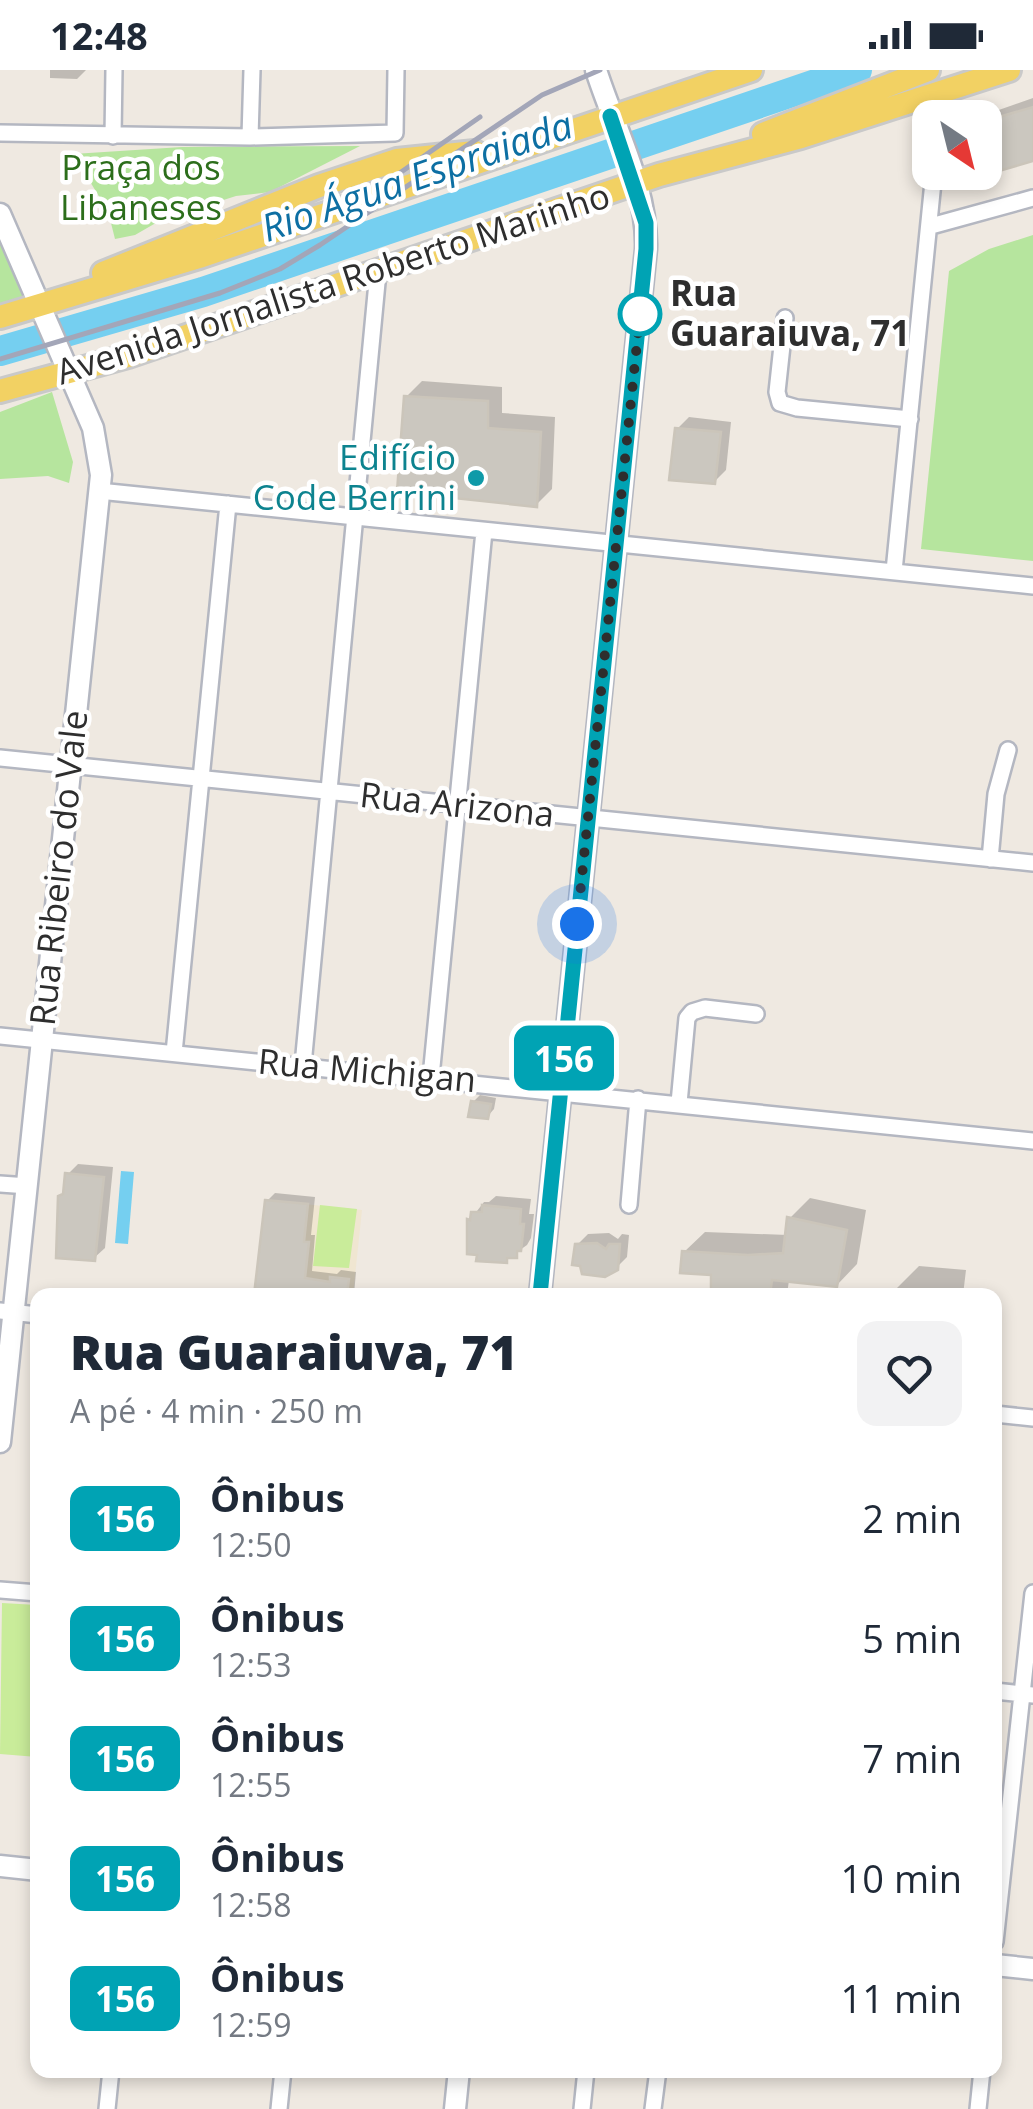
<!DOCTYPE html>
<html lang="pt">
<meta charset="utf-8">
<style>
:root{--surface:#fff;--page:#f2f2f3;--text:#1f2937;--muted:#747a83}
body{margin:0;font-family:"Open Sans",sans-serif;background:var(--page);color:var(--text);height:100vh;display:flex;flex-direction:column;font-size:38px;white-space:nowrap}
*{box-sizing:border-box;margin:0}
p{font-size:32px;color:var(--muted)}
.icon{flex:none;width:55px;height:55px;fill:none;stroke:currentColor;stroke-width:2;stroke-linecap:round;stroke-linejoin:round}
.map{position:relative;flex:1;overflow:hidden}
.side{position:absolute;left:30px;top:1218px;width:972px;height:790px;display:flex;flex-direction:column;background:var(--surface);border-radius:20px;box-shadow:0 5px 15px #0003}
.side>*{flex:none}
.badge{padding:0 20px;border-radius:15px;font-size:35px;line-height:65px}
.needle{width:65px;rotate:145deg}
.tools{position:absolute;left:912px;top:30px;display:grid;gap:20px}
.tools a{display:grid;place-items:center;width:90px;height:90px;border-radius:20px;background:var(--surface);box-shadow:0 5px 15px #0003;font-size:50px}
.you{position:absolute;width:50px;height:50px;margin:-25px;border:8px solid #fff;border-radius:50%;background:#1a73e8;box-shadow:0 0 0 15px #1a73e833}
.map>.badge{position:absolute;translate:-50% -50%;box-shadow:0 0 0 5px #fff}
.round{display:grid;place-items:center;flex:none;width:105px;height:105px;border-radius:20px;background:var(--page)}
.overview{display:flex;align-items:center;justify-content:space-between;height:170px;padding:0 40px}
h1{font-size:48px;font-weight:800;line-height:75px}
ul{padding:0;list-style:none}
li{display:flex;align-items:center;gap:30px;height:120px;padding:0 40px}
li div{flex:1}
li b{display:block;font-size:38px}
li em{font-style:normal}
li .badge{min-width:110px;font-weight:700;text-align:center}
.status{display:flex;justify-content:space-between;align-items:center;height:70px;padding:0 50px;background:var(--surface);direction:ltr}
.status svg{height:28px;fill:currentColor}
.map>svg:first-child{display:block}
.education{fill:#f0e6d1}
.green{fill:#b6e59e}
.pitch{fill:#c9ec9a}
.water{fill:#75cff0}
.shadow{fill:#0003}
.lines{fill:none;stroke-linecap:round;stroke-linejoin:round}
.river{stroke:#75cff0;stroke-width:30}
.building{fill:#cbc7bf;stroke:#cbc5ba;stroke-width:2.5}
.street-casing{stroke:#b4b7c1;stroke-width:20}
.secondary-casing{stroke:#b4b7c1;stroke-width:25}
.primary-casing{stroke:#c9c9c9;stroke-width:28}
.street{stroke:#fff;stroke-width:15}
.secondary{stroke:#fff;stroke-width:20}
.primary{stroke:#f2d163;stroke-width:22}
.rail{stroke:#a3a6b8;stroke-width:5}
.line-casing{stroke:#fff;stroke-width:22}
.line{stroke:#00a3b4;stroke-width:15}
.walk{stroke:#2e2e2e;stroke-width:10;stroke-dasharray:0 18}
.stop-dot{fill:#fff;stroke:#00a3b4;stroke-width:5}
.culture-dot{fill:#0f9aa8;stroke:#fff;stroke-width:4}
.labels{text-anchor:middle;stroke-width:9;stroke-linejoin:round;paint-order:stroke}
.park-label{font-size:35px;fill:#2c6e1b;stroke:#fff}
.street-label{font-size:35px;fill:#2e2e2e;stroke:#fff}
.stop-label{font-size:35px;font-weight:bold;fill:#2e2e2e;stroke:#fff;text-anchor:start}
.culture-label{font-size:35px;fill:#0d838f;stroke:#fff;text-anchor:end}
.water-label{font-size:38px;font-style:italic;fill:#0d6fa3;stroke:#fff}
</style>
<div class="status"><b>12:48</b><svg viewBox="0 0 49 12"><path d="M0 12V9h3v3zM5 12V6h3v6zM10 12V3h3v9zM15 12V0h3v12zM26 1h20v11H26zM47 4h2v5h-2z"/></svg></div>
<div class="map">
<svg width="1033" height="2039" viewBox="0 0 1033 2039">
<rect width="100%" height="100%" fill="#efe9e1"/>
<path class="education" d="M265,1130L362,1140L353,1225H254Z"/>
<path class="green" d="M360,76L270,122L236,126L161,150L135,165L115,169L108,141L73,84L182,77Z
M0,147L38,234L0,245Z
M1033,165V491L921,479L949,201L989,179Z
M52,322L73,392L69,413L48,406L0,409V342Z"/>
<path class="pitch" d="M320,1135L357,1139L349,1198L313,1196Z
M2,1533L37,1535V1687L0,1684Z"/>
<path class="water" d="M121,1101L134,1102L128,1174L115,1173Z"/>
<path class="shadow" d="M50,0H86L77,9L50,8Z
M1033,28V88L978,105L985,102V48H976Z
M422,311L502,317V343L555,347L552,419L536,435L406,327Z
M689,347L731,352L726,400L714,412L677,359Z
M480,1025L496,1028L494,1039L487,1047L473,1032Z
M78,1094L113,1097L105,1178L94,1188L65,1122L67,1105Z
M275,1123L315,1127L311,1165H315L312,1201L337,1204L341,1200L356,1202L354,1225H256L267,1131Z
M496,1126L531,1129L529,1144H534L531,1168L527,1175L506,1190L470,1150L484,1132H489Z
M810,1128L866,1140L857,1194L837,1215L789,1210L787,1225H713L714,1203L684,1182L705,1162L788,1165L790,1148Z
M609,1163L618,1169L622,1164L629,1165L627,1187L616,1198L577,1175L588,1164Z
M919,1196L966,1200L963,1225H890Z"/>
<g class="lines">
<path class="river" d="M0,281L203,222L857,0"/>
</g>
<path class="building" d="M1033,37V91L985,105V51Z
M404,326L488,331V358L541,362L537,437L397,422Z
M675,358L721,362L715,414L669,410Z
M471,1031L491,1034L488,1049L468,1047Z
M65,1103L104,1107L95,1191L56,1188L58,1126L63,1124Z
M265,1130L308,1134L304,1172H309L305,1208L330,1212V1207L349,1209L347,1225H254Z
M482,1135L521,1139L520,1154H524L521,1181H517V1188H507V1193L476,1191L477,1185L467,1184V1149L470,1150L471,1142H482Z
M787,1147L847,1160L837,1217L772,1210L770,1225H711V1205L680,1203L682,1181L748,1185L783,1183Z
M597,1173L606,1179L609,1174H620L618,1200L605,1207L582,1204L580,1196L572,1195L575,1174Z"/>
<g class="lines">
<g class="street-casing">
<path id="street" d="M937,48L939,22
M0,63L250,67L395,63L396,0
M113,66L114,0
M250,67L252,0
M931,156L1033,128
M785,248L777,322L780,333L797,338L910,349
M99,421L1033,516
M894,501L934,102
M0,688L1033,793
M990,789L996,724L1008,680
M0,966L1033,1071
M174,983L228,434
M303,995L378,202
M431,1007L484,461
M679,1033L687,948L692,942L705,938L756,944
M0,1114L28,1116
M629,1135L638,1029
M0,1241L38,1245
M995,1344L1033,1348
M0,1520L38,1523
M995,1621L1033,1625
M995,1872L1033,1523
M107,2039L111,2000
M279,2039L283,2000
M582,2039L586,2000
M653,2039L658,2000
M978,2039L982,2000"/>
</g>
<g class="secondary-casing">
<path id="secondary" d="M0,144L93,358L101,405L0,1372
M540,1225L646,179C648,119 614,57 596,0
M0,1796L38,1800
M995,1895L1033,1899
M455,2039L459,2000"/>
</g>
<g class="primary-casing">
<path id="primary" d="M763,64L928,0
M103,203L319,116L397,90L475,82
M0,247L199,187L751,0
M0,321L128,286L659,105L801,67L1009,0"/>
</g>
<use href="#street" class="street"/>
<use href="#secondary" class="secondary"/>
<use href="#primary" class="primary"/>
<path class="rail" d="M394,107L480,47
M0,289L220,223L280,199L320,175L542,25L600,0"/>
</g>
<g class="lines">
<g class="line-casing">
<path id="line" d="M540,1225L646,179V153L610,46"/>
</g>
<use href="#line" class="line"/>
<path class="walk" d="M577,854L640,244"/>
</g>
<circle class="stop-dot" cx="640" cy="244" r="20"/>
<circle class="culture-dot" cx="476" cy="408" r="10"/>
<g class="labels">
<g class="park-label">
<text x="141" y="110">Praça dos<tspan x="141" dy="40">Libaneses</tspan></text>
</g>
<g class="street-label">
<text transform="translate(333 214) rotate(-18)" y="12">Avenida Jornalista Roberto Marinho</text>
<text transform="translate(457 735) rotate(6)" y="12">Rua Arizona</text>
<text transform="translate(59 798) rotate(-84)" y="12">Rua Ribeiro do Vale</text>
<text transform="translate(367 1001) rotate(5)" y="12">Rua Michigan</text>
</g>
<g class="stop-label">
<text x="670" y="236">Rua<tspan x="670" dy="40">Guaraiuva, 71</tspan></text>
</g>
<g class="culture-label">
<text x="456" y="400">Edifício<tspan x="456" dy="40">Code Berrini</tspan></text>
</g>
<g class="water-label">
<text transform="translate(417 107) rotate(-19)" y="13">Rio Água Espraiada</text>
</g>
</g>
</svg>
<div class="tools">
<a><svg class="needle" viewBox="-14 -14 28 28"><path d="M0-13l5 13h-10z" fill="#e53935"/><path d="M0 13l5-13h-10z" fill="#747a83"/></svg></a>
</div>
<div class="you" style="left:577px;top:854px"></div>
<b class="badge" style="left:564px;top:988px;background:#00a3b4;color:#fff">156</b>
<section class="side">
<div class="overview"><div><h1>Rua Guaraiuva, 71</h1><p>A pé · 4 min · 250 m</p></div><a class="round"><svg class="icon" aria-label="heart" viewBox="0 0 24 24"><path d="M12 20l-8-8c-3-5 5-10 8-4 3-6 11-1 8 4z"/></svg></a></div>
<ul>
<li><span class="badge" style="background:#00a3b4;color:#fff">156</span><div><b>Ônibus</b><p>12:50</p></div><em>2 min</em></li>
<li><span class="badge" style="background:#00a3b4;color:#fff">156</span><div><b>Ônibus</b><p>12:53</p></div><em>5 min</em></li>
<li><span class="badge" style="background:#00a3b4;color:#fff">156</span><div><b>Ônibus</b><p>12:55</p></div><em>7 min</em></li>
<li><span class="badge" style="background:#00a3b4;color:#fff">156</span><div><b>Ônibus</b><p>12:58</p></div><em>10 min</em></li>
<li><span class="badge" style="background:#00a3b4;color:#fff">156</span><div><b>Ônibus</b><p>12:59</p></div><em>11 min</em></li>
</ul>
</section>
</div>
